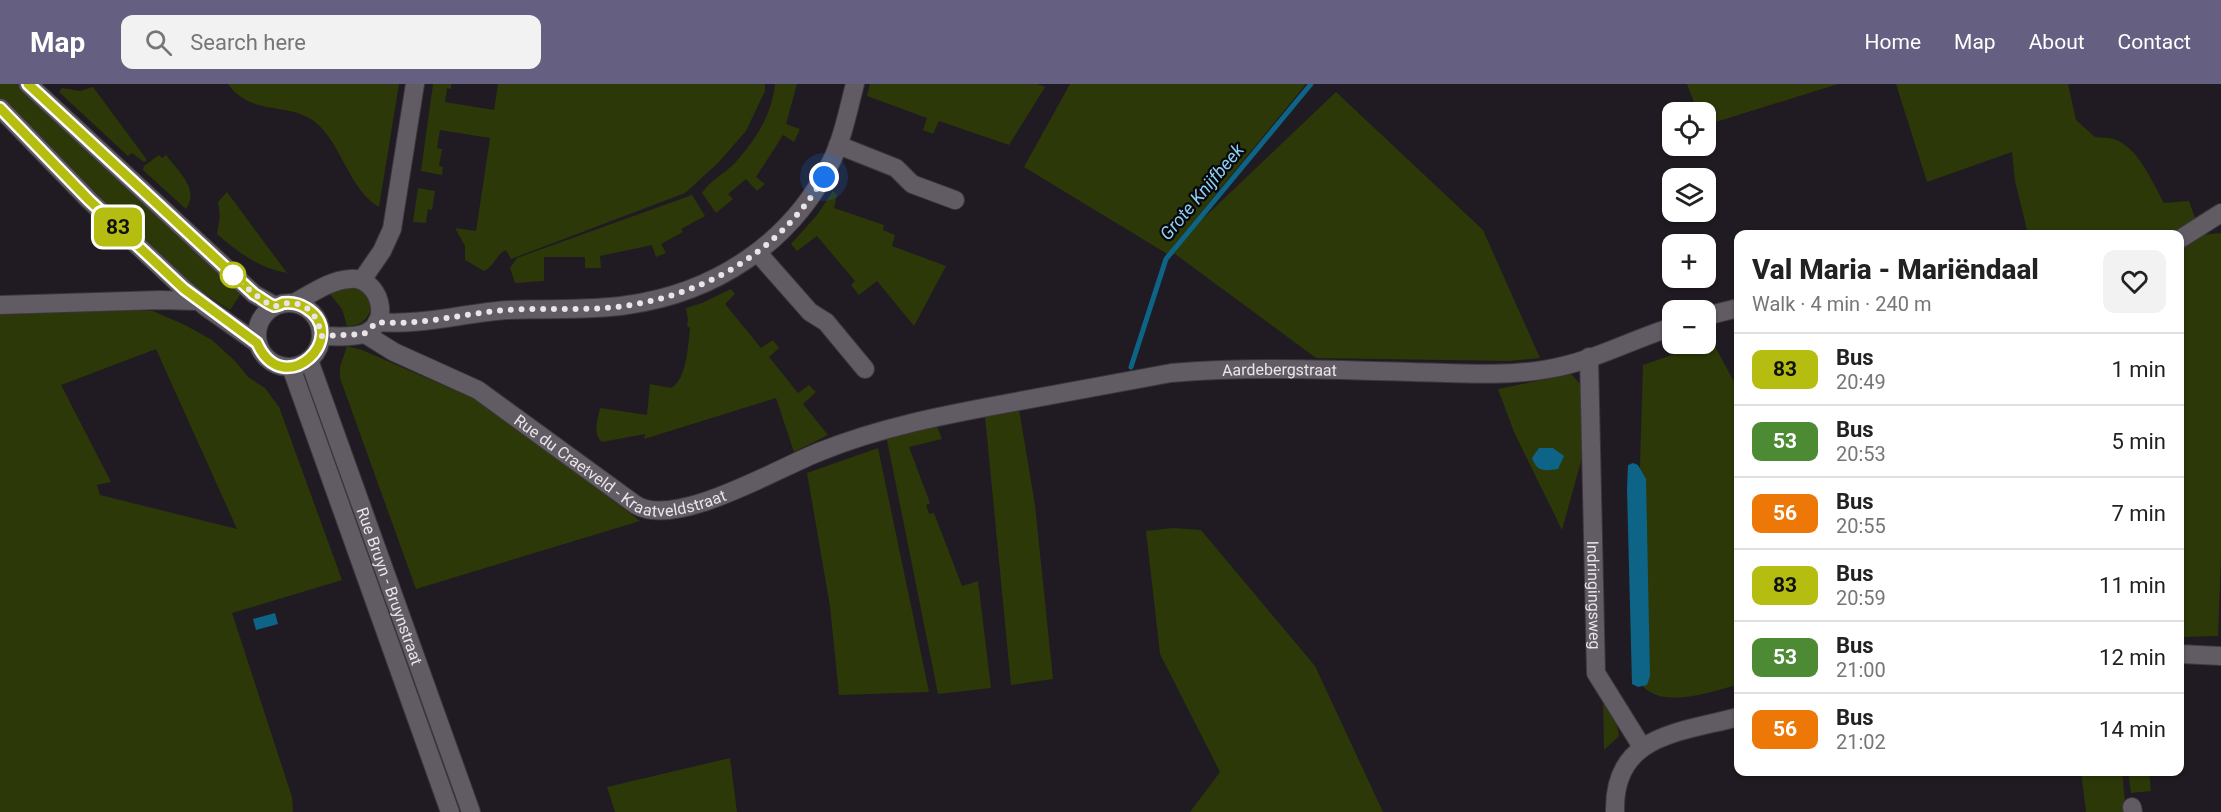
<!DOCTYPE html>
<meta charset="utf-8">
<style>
:root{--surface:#fff;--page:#f2f2f2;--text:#222;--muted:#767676;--line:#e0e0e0;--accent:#656082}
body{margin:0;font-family:Roboto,sans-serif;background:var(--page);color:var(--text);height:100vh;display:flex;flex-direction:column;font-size:22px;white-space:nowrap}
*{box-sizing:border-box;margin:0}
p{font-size:20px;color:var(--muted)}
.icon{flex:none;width:33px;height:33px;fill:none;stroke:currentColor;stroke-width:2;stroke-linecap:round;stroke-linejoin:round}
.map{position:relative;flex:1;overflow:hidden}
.details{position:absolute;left:1734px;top:146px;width:450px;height:546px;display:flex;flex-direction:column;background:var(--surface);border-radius:12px;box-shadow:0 2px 4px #0004}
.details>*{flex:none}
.badge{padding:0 12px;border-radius:9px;font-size:21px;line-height:39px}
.tools{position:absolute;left:1662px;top:18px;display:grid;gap:12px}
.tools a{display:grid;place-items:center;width:54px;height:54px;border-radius:12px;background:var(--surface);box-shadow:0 2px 4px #0004;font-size:30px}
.you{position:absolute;width:30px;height:30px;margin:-15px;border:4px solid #fff;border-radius:50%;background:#1a73e8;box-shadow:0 0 0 9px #1a73e833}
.map>.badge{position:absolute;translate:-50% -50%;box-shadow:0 0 0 3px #fff}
.round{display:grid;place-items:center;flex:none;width:63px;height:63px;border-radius:12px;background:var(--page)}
.head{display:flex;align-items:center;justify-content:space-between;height:102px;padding:0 18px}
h1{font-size:28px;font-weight:800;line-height:45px}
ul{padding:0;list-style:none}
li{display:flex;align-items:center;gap:18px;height:72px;padding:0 18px;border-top:2px solid var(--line)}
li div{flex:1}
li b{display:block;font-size:22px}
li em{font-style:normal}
li .badge{min-width:66px;font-weight:700;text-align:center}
header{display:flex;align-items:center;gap:36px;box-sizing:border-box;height:84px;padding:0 30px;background:var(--accent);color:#fff}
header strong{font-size:28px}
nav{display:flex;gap:33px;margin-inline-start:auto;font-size:21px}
.search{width:420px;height:54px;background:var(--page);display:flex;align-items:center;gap:15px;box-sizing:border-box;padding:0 21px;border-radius:12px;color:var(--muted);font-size:22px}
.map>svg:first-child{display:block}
.green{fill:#2c3807;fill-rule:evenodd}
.water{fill:#0e6487}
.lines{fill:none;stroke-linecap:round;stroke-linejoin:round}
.stream{stroke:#0e6487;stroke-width:5}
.minor-casing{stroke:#3b373c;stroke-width:20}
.minor{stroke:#615b63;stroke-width:18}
.line-casing{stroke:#fff;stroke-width:14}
.line{stroke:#b4bd10;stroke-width:9}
.walk{stroke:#e8e4e9;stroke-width:6;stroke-dasharray:0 10.8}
.stop-dot{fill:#fff;stroke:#b4bd10;stroke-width:3}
.labels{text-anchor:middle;stroke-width:4.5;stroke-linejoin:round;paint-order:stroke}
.street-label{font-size:16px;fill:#e8e4e9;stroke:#090709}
.water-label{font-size:18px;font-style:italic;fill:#8ad0f6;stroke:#090709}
</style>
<header>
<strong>Map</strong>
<div class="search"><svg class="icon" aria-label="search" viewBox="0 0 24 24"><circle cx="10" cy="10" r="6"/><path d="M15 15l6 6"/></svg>Search here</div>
<nav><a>Home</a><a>Map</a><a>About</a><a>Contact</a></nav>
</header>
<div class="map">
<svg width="2221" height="728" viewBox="0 0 2221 728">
<rect width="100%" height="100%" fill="#201b22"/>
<path class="green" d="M0,0H17L242,208L230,226L199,206L74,88L0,14Z
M228,0H399L379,123C349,106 341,58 315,38C288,17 252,33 228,0Z
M433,0H451V5L447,4L445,18L494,26L498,0H765V7L746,47L718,79L685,109L511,175L506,166C496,170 495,182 484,187L465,176V162L455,144L476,147L490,54L440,46L437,64L442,65L439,82L443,83L442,91L421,87Z
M775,0H797L786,40L800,45L794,58L783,51L756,93L765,100L757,107L746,95L728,110L733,115L716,129L702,109C710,97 722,91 733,81C754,59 772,31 775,0Z
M870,0H1037L1045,3L1009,61L939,37L933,50L923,46L927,34L867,12Z
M1070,0H1306L1172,164L1336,8L1483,146L1540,274L1509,277L1316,274L1171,167L1169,171L1024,83Z
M1687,0H1838L1706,41V28H1698Z
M1896,0H2068L2076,36L2095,53C2101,54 2108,53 2114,55C2139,64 2152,98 2164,119L2189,117L2201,151L2221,149V471L2218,552L2180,553V150H2028L2015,97L2012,68L1927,98Z
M93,3L147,76L144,78L132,69L128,72L59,8L62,4L80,7Z
M159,71L162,74L166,71C178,87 200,105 186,125L143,86L144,82Z
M418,104L435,107L432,126L428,125L426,139L413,138Z
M833,107L837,111L834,124L884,141L883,146L895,151L892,162L946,182L914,242L877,197L859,211L851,201L855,197L817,152L797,167L791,160L817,131Z
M227,108L287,189C260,184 238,169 217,150L220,132L218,118Z
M692,111L705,132L681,145L683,148L661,160L666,169L656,173L652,161L600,172L601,184H585V173H544V197L515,199L510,184L517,174Z
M346,203C360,205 368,208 372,223C367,236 361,242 347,242L342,225L329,209Z
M731,205L735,210L725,220L761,264L773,256L779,264L769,273L798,309L809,301L816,308L803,320L828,351L794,368L776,314L644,355L645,350L602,358C592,350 598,335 600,324L647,331L650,300L671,304C687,296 688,260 690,244L687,242L688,236L686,224L702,219Z
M137,226L153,227L185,241L212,256L235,277L248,293L265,304L279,323L342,496L232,529L292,713L293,728H0V231ZM156,265L237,445L100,411L97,401L111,398L61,301Z
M1712,257L1738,305V601C1710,607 1661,628 1639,598C1637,594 1636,588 1634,584L1643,281Z
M347,262L362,266L475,315L498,329L640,437L416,505L340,294V283Z
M1571,290L1581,301V377L1562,446L1514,348L1498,305Z
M1019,325L1035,421L1053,595L1011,601L985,332Z
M937,342L942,355L909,363L930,419L926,421L929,430L934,429L962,502L978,497L991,604L938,610L886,351Z
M878,364L929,608L839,611L830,522L807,389Z
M1173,444L1201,446L1315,582L1383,728H1190L1220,688L1160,570L1146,447Z
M1603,615L1616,638L1619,652L1604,666Z
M730,674L737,728H615L607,703Z
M2081,687H2122L2126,728H2086Z
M2128,687H2149L2151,707L2131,709Z"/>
<path class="water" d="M1539,364H1553L1564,372L1558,385C1544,387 1537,388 1532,374Z
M1633,379L1638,381L1646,395L1650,592L1647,601L1638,603L1632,600L1627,405L1628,381Z
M275,529L278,540L256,546L253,535Z"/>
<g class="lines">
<path class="stream" d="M1131,283L1166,175L1311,0"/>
<g class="minor-casing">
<g id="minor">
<path d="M28,0L254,210L275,222"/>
<path d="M0,24L89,116L184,205L206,223L257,259"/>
<path d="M838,61L896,84L912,100L955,116"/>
<path d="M2180,155L2221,129"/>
<path d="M758,169L810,228L826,238L865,285"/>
<path d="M362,196L382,167L392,145L415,0"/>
<circle cx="289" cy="251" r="32"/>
<path d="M294,219C311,210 330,196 350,195C379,192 394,240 363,250C351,254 334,252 321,252"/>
<path d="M0,221L160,216L198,217"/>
<path d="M1706,232L1738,224"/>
<path d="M377,238C421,242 464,229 508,226C548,224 588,227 627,221C714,209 792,159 831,78C843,54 848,26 855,0"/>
<path id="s1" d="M365,250L394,268L478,306L636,421C676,445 778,384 819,368C881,343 944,331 1009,319C1063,309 1117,299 1171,289C1251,282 1331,286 1412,288C1457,289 1503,293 1548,285C1591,278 1631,256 1672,243"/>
<path id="s2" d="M1589,273L1596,589L1642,663"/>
<path id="s3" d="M309,276L471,728"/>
<path d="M291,283L450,728"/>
<path d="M2180,570L2221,572"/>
<path d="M2132,723L2133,728"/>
<path d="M1615,728C1613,650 1679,649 1738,633"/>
</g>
</g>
<use href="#minor" class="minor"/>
</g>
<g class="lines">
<g class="line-casing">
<path id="line" d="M0,24L89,116L184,205L257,259C284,319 352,252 306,224C300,220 291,218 283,219C281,220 277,222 274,222C268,220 260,213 254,210L28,0"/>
</g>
<use href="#line" class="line"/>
<path class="walk" d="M233,191C242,199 263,220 275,222C279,222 284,219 289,219C309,219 319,234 321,252L364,250L377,238C419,242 462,230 504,226C538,224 572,226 605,224C695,217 778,172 824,93"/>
</g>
<circle class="stop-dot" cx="233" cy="191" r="12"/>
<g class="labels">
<g class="street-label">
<text dy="6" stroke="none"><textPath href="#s1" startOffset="987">Aardebergstraat</textPath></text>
<text dy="6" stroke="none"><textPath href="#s1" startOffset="294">Rue du Craetveld - Kraatveldstraat</textPath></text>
<text dy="6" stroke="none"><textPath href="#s3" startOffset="240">Rue Bruyn - Bruynstraat</textPath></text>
<text dy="6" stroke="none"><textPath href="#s2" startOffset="238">Indringingsweg</textPath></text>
</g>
<g class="water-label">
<text transform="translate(1202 108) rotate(-50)" y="6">Grote Knijfbeek</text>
</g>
</g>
</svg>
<div class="tools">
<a><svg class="icon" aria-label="locate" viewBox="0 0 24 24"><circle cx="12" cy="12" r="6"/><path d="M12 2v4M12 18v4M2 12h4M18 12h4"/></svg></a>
<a><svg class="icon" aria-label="layers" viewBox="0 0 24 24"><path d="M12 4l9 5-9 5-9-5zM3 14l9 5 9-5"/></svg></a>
<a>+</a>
<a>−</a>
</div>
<div class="you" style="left:824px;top:93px"></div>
<b class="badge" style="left:118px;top:143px;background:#b4bd10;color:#111">83</b>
<section class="details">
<div class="head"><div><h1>Val Maria - Mariëndaal</h1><p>Walk · 4 min · 240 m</p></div><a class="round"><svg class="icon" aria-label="heart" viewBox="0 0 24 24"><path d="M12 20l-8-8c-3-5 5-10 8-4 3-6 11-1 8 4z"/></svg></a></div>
<ul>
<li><span class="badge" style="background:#b4bd10;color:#111">83</span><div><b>Bus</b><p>20:49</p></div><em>1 min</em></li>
<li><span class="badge" style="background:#4c8b33;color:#fff">53</span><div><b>Bus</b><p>20:53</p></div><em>5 min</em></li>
<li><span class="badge" style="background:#ed7807;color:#fff">56</span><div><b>Bus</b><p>20:55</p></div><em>7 min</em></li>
<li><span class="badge" style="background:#b4bd10;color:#111">83</span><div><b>Bus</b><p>20:59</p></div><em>11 min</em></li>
<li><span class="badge" style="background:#4c8b33;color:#fff">53</span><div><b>Bus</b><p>21:00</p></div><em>12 min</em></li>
<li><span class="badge" style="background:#ed7807;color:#fff">56</span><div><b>Bus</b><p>21:02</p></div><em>14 min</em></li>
</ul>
</section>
</div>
